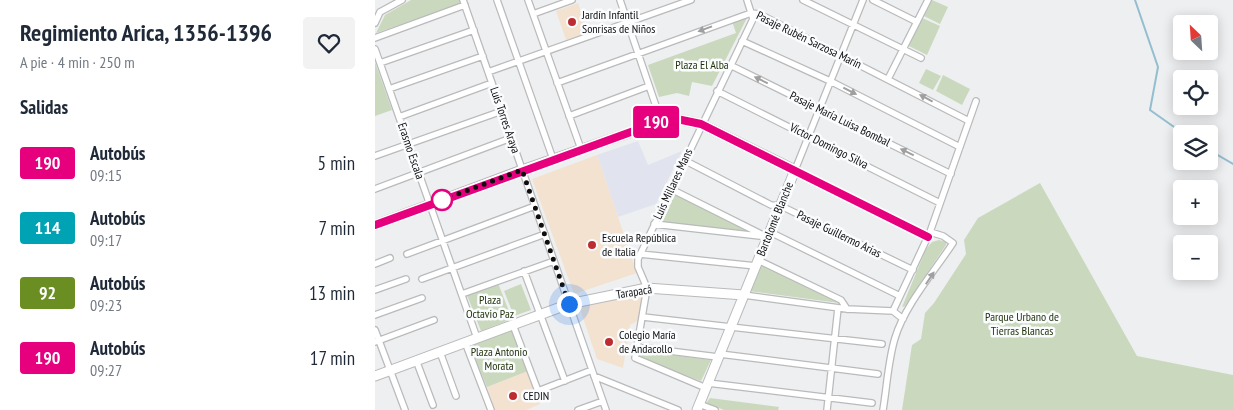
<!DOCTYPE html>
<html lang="es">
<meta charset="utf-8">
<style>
:root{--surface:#fff;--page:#f2f2f3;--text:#1f2937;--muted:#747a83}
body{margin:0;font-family:"PT Sans Narrow",sans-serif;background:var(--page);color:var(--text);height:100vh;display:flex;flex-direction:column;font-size:19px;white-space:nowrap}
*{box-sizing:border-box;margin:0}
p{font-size:16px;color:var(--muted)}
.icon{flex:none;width:28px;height:28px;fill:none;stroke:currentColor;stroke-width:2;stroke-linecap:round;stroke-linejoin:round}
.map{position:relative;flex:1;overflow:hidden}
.panel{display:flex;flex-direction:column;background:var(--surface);width:375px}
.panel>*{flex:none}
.badge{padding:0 10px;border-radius:4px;font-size:18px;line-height:32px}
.needle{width:32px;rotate:335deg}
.tools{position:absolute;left:798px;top:15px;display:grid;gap:10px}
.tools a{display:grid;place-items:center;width:45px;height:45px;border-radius:5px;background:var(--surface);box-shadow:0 2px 12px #0003;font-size:25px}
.you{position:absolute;width:25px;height:25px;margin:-12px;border:4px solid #fff;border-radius:50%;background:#1a73e8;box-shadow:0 0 0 8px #1a73e833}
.map>.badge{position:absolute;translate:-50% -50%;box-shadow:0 0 0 2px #fff}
h2{padding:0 20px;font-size:19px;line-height:45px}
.round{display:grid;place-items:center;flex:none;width:52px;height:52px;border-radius:5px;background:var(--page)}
.head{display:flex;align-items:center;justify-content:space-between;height:85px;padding:0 20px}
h1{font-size:24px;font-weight:700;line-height:38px}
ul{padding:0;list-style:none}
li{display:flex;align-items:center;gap:15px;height:65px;padding:0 20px}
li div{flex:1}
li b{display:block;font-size:19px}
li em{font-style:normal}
li .badge{min-width:55px;font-weight:700;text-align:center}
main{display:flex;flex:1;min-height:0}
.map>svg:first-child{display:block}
.built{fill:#e1e4ee}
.education{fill:#f3e2d0}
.green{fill:#cad9bd}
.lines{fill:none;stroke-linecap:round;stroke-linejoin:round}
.stream{stroke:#93becf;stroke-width:2}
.street-casing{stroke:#b9babc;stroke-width:8}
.secondary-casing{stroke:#b9babc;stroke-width:11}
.street{stroke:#fff;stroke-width:5.5}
.secondary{stroke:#fff;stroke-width:9}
.oneway{fill:#9f9f9f}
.line-casing{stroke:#fff;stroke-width:11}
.line{stroke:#e6007e;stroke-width:8}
.walk{stroke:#0e0e0f;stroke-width:5;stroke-dasharray:0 9}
.poi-dot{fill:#bc2c31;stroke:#fbfcfe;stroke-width:2}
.stop-dot{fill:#fff;stroke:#e6007e;stroke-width:2.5}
.labels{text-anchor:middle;stroke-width:5;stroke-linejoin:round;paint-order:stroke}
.poi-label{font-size:12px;fill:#0e0e0f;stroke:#fbfcfe;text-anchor:start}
.street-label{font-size:12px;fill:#0e0e0f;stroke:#fbfcfe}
.park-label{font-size:12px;fill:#1e3008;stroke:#fbfcfe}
</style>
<main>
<section class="panel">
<div class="head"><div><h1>Regimiento Arica, 1356-1396</h1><p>A pie · 4 min · 250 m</p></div><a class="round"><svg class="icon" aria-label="heart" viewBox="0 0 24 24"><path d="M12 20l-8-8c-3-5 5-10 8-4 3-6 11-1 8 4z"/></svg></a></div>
<h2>Salidas</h2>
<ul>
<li><span class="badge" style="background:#e6007e;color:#fff">190</span><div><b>Autobús</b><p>09:15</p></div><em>5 min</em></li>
<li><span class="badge" style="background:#00a3b4;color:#fff">114</span><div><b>Autobús</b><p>09:17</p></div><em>7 min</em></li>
<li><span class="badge" style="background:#6b8e23;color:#fff">92</span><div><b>Autobús</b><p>09:23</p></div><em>13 min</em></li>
<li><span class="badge" style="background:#e6007e;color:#fff">190</span><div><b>Autobús</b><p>09:27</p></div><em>17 min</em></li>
</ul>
</section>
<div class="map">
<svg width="858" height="410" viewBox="0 0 858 410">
<rect width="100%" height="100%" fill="#eeeff1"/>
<path class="built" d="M263,141L273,165L307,151L281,204L243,217L222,155Z"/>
<path class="education" d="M203,3L213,33L191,40L181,11Z
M222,155L262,273L199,294L157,179Z
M269,293L266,319L255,325L248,368L222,359L204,306Z
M153,371L165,404L151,410H120L112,387Z"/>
<path class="green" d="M36,0H84L86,4L1,33L10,15Z
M557,0L573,7L565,24L549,16Z
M373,16L337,86L317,82L314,96L302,93L284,97L273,65L361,33L357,21Z
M547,18L565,26L552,55L534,46Z
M0,62L17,110L0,116Z
M551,69L566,76L558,90L544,83Z
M568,75L595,89L587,105L561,91Z
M665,183L762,356L858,375V410H527L537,345L546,339L550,313L559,303L591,254L589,240L603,218Z
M300,194L382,234L287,223Z
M564,240L571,242V245L530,306L527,307L551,249L557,242Z
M384,264L462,301L464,303L374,291Z
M123,283L137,319L106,331L92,295Z
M146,284L156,310L139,316L129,291Z
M137,330L153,371L112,387L95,346Z
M264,351L336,360L326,381L262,357Z
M335,398L404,407L403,410H349L331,403Z"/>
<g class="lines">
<path class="stream" d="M760,0L783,67L775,110L809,134
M834,150L858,164"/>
<g class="street-casing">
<path id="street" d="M88,0L231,410
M122,0L178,159
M153,0L206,149
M245,0L286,121
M428,0L546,58
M488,0L420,170L553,237
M498,0L542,22
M158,14L197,0
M0,23L5,12L27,0
M0,38L90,5
M367,41L455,81L585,147
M0,49L102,338
M5,63L99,30
M355,65L576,174
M113,72L316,0
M513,79L553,0
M182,83L376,13L384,14L594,121
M14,89L108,56
M342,91L565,203
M194,116L274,86
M24,117L117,83
M0,156L127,111
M309,160L396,205L406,206L538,270
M0,189L136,138
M296,189L388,235
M279,224L393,237
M395,232L525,296
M32,254L160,206
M265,254L381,266
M383,260L466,300L472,309
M0,264L15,258
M149,271L190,381
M47,279L170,234
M0,290L31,279
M87,294L179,261
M369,295L472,309L518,311L528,319
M518,311L555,232L601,101
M0,315L47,298
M268,317L507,344
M138,325L163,391L217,370
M0,330L30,410
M0,342L59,320
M90,342L116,410
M262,347L343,357
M65,352L81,396
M345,354L503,374
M41,360L58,405
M219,376L303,410
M333,383L497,403
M331,388L260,358L272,288L263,267V259L378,19L372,0
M324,404L340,410
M203,410L228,401
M452,410L463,308
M508,410C512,386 513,361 520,338C530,305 559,272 578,243L568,236L555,232"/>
</g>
<g class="secondary-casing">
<path id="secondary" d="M0,225L147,170L297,118L326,124L420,170L322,410
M0,376L194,304L272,288L369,295"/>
</g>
<use href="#street" class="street"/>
<use href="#secondary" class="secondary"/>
</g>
<defs><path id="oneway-solid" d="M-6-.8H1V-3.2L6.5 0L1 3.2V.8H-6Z" transform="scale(1.25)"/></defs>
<g class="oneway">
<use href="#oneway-solid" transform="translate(330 29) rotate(160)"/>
<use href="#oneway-solid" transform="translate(386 80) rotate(-154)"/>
<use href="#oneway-solid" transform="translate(475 91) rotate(27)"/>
<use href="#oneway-solid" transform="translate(551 98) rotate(-152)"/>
<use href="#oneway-solid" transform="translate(532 152) rotate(-154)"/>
<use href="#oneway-solid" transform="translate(555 278) rotate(-56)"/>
</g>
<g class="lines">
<g class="line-casing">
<path id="line" d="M0,225L286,121L297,118L326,124L553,237"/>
</g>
<use href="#line" class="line"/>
<path class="walk" d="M67,200L147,170L194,304"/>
</g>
<g class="poi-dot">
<circle cx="197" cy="22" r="5"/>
<circle cx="217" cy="245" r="5"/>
<circle cx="234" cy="342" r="5"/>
<circle cx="138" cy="396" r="5"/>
</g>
<circle class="stop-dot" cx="67" cy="200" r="10"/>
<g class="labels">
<g class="poi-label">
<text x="207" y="19">Jardín Infantil<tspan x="207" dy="14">Sonrisas de Niños</tspan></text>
<text x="227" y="242">Escuela República<tspan x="227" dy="14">de Italia</tspan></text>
<text x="244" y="339">Colegio María<tspan x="244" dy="14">de Andacollo</tspan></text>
<text x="148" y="400">CEDIN</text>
</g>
<g class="street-label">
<text transform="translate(434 40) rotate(26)" y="4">Pasaje Rubén Sarzosa Marín</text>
<text transform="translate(465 119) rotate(26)" y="4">Pasaje María Luisa Bombal</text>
<text transform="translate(130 120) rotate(71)" y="4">Luis Torres Araya</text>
<text transform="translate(454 146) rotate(27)" y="4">Víctor Domingo Silva</text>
<text transform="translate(36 151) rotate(71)" y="4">Erasmo Escala</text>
<text transform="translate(298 184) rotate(-65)" y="4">Luis Millares Mans</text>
<text transform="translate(400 219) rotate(-68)" y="4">Bartolomé Blanche</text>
<text transform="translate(464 234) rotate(26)" y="4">Pasaje Guillermo Arias</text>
<text transform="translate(259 292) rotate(-9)" y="4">Tarapacá</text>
</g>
<g class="park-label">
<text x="327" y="69">Plaza El Alba</text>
<text x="115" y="304">Plaza<tspan x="115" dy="14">Octavio Paz</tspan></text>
<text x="647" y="321">Parque Urbano de<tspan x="647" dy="14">Tierras Blancas</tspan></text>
<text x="124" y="356">Plaza Antonio<tspan x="124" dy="14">Morata</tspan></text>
</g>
</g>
</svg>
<div class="tools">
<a><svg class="needle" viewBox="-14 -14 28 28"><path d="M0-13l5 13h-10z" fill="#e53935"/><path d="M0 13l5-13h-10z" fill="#747a83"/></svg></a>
<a><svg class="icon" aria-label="locate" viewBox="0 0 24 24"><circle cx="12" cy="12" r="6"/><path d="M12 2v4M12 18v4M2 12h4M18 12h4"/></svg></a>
<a><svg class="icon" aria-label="layers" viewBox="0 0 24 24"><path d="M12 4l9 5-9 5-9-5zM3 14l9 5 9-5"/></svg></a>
<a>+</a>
<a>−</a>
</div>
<div class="you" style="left:194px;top:304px"></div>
<b class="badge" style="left:281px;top:122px;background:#e6007e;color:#fff">190</b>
</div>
</main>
